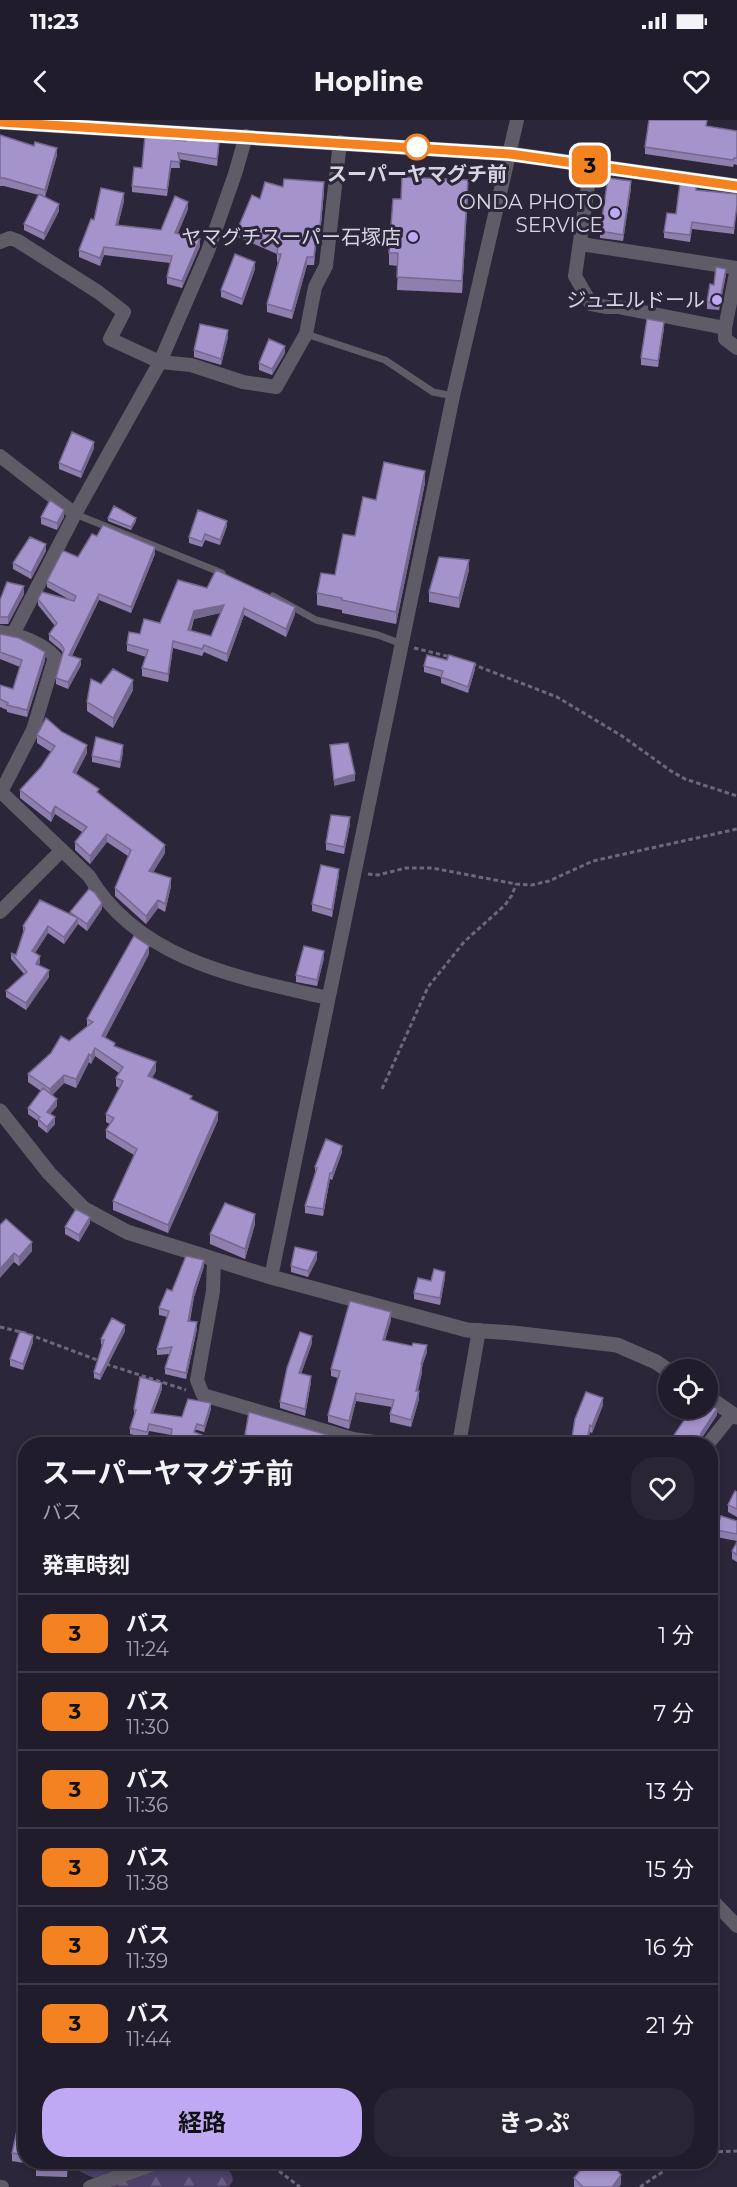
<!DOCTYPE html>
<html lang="ja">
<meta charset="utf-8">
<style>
:root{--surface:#211c2c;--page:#292534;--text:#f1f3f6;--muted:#a2a1a9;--line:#3e3a48;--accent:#bfa8f4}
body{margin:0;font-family:Montserrat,"Noto Sans JP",sans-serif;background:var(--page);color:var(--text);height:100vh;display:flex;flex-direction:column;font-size:22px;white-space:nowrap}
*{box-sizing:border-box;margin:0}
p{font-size:20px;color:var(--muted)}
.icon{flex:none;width:33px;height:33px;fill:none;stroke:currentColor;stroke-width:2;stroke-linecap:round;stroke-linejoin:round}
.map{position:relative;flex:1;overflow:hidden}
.side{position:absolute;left:18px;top:1317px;width:700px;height:732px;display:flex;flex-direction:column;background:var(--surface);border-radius:24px;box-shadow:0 3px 9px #0003,0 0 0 2px var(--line)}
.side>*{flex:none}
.badge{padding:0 12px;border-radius:9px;font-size:21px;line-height:39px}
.tools{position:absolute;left:658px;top:1239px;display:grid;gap:12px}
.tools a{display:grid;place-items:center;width:60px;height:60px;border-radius:50%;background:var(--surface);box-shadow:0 3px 9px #0003,0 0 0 2px var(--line);font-size:30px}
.map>.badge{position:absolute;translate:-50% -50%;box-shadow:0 0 0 3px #fff}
h2{padding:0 24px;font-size:22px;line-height:54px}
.round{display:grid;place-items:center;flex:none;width:63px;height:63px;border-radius:24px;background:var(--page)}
.head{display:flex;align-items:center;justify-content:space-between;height:102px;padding:0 24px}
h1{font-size:28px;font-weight:700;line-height:45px}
.action{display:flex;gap:12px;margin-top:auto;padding:12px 24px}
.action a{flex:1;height:69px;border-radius:24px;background:var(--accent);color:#111;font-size:24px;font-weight:700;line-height:69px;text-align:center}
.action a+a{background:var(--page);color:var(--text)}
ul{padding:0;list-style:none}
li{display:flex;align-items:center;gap:18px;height:78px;padding:0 24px;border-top:2px solid var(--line)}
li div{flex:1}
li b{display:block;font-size:22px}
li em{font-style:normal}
li .badge{min-width:66px;font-weight:700;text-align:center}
.status{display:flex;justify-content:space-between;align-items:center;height:42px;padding:0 30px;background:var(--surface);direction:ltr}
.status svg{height:16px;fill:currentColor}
header{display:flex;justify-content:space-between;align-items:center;height:78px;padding:0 24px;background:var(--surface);font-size:27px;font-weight:700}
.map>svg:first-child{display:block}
.forest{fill:url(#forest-firs)}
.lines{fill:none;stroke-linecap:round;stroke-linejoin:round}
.path{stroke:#6d687a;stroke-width:3;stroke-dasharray:4.5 3;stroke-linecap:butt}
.service{stroke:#5f5c67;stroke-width:7}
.minor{stroke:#5f5c67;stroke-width:14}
.tertiary{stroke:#5f5c67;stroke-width:15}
.wall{fill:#8e7faf;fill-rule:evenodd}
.shaded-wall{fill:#74688f}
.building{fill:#a594cc;stroke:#74688f;stroke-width:1.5;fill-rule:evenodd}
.line-casing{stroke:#fff;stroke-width:14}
.line{stroke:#f58220;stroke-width:9}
.stop-dot{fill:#fff;stroke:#f58220;stroke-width:3}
.poi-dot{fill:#bfa8f4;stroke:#2c263b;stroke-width:2}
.labels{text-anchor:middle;stroke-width:6;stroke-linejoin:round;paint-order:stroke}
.stop-label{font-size:20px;font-weight:bold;fill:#d8d4e2;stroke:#2c263b}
.poi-label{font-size:20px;fill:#d8d4e2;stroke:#2c263b;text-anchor:end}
</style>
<div class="status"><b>11:23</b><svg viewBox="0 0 49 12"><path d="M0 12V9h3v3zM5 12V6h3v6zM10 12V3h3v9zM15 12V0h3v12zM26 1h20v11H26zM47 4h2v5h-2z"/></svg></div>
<header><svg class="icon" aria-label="back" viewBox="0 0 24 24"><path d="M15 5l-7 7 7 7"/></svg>Hopline<svg class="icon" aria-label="heart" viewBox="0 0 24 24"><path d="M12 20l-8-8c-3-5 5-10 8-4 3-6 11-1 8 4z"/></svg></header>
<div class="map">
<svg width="737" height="2067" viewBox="0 0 737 2067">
<defs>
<pattern id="forest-firs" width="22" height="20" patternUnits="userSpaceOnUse" patternTransform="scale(1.5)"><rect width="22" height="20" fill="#4d4168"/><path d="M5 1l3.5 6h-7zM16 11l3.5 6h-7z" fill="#665c7d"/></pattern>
</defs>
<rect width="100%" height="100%" fill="#2c263b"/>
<path class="forest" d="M83,2042H218L231,2053L233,2060L229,2067H103L102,2062L79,2051Z"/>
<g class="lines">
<path class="path" d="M414,528L451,537
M472,544L557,577L622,616L671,651L685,659L737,676
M368,754L378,755L406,748H432L516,764L532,765L549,761L593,741L737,709
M382,969L428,867L464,822L505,785L512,775L516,764
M0,1207L25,1213L100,1241
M106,1244L186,1270
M711,2032L737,2031
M267,2042L300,2067
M640,2067L677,2042"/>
<path class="service" d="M306,214L385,240L433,272L453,276
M75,394L222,453
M273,476L316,500L378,515L402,524"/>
<path class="minor" d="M591,45L575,156L591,184L607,187H618L725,208
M0,122L10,118L18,121L98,172L124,192L110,219L160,242L191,245L243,262L276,267L306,214L315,167L326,146L340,22
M581,124L737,148L725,208V219L737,228
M0,336L75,394
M0,512C18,514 42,523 55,537L33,610L1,672L89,756C139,841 241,858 328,878
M13,514L75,394L160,242L208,131L235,54L246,16
M0,792L62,730
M214,1139L213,1171L197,1260L203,1275L353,1319L389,1324
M271,1157L453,276L517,0
M459,1324L479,1210
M708,1324L732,1294
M711,1779L737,1806
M0,2067H2
M90,2067L159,2042"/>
<path class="tertiary" d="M0,2L511,34L737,66
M0,991L49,1053L83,1088L127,1112L271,1157L467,1210L513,1213L617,1225L656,1242L669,1251
M708,1277L737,1297"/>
</g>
<path class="wall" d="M707,6L737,11V45L734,44L733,47L645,34V27Z
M0,15L57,35L45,77L59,91L44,120L24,110V104L39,75L4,66H0Z
M145,16L219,29L217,46L179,39L180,48H171L167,76L132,72V66L142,48Z
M283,67L324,71L319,126H316L314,145H307L292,199L267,192V184L278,142H277V134L238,117V108Z
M631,68L623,121L600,118V111Z
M696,70L737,74L734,114L692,109L690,122L664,118V112L676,94Z
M468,73L462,173L397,170L398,146L389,145V133L401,79Z
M124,81L118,105L161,110L188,89L178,113L200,126L182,168L167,164V157L170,143L104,135L100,146L79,137V130L94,100Z
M255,149L242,185L221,177V170Z
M726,155L719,190L707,189V182L714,165Z
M664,208L658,247L641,245V238Z
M228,217L221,245L194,237V230Z
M285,233L272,255L259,250V243Z
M94,328L81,358L59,349V343Z
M425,363L396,504L342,493V490L317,485V473L335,455L355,416L376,380Z
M41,397H64L57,410L41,404Z
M108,398L136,401L131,410L108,401Z
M227,406L220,425L205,420L202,427L189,423V417Z
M46,431L31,459L13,449V443Z
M155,434L131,493L99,480L72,536L81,545L68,569L56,564V558L63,533L61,530L49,520V514L55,506L38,485V479L70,480L47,467V461L78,437Z
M469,450L459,488L429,482V472Z
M178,460L295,494L286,517L244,495L227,542L204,532L202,536L173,528L168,562L142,556V548L146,537L127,531V524L140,514L160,503ZM220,493L211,516L191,511L194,499Z
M24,474L8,504H0V480Z
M0,514L45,540L27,597L7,592V590L0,587V565L13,569L20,547L0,539Z
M424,546L475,549L468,573L441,563V557L424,552Z
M101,564L133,570L113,608L87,591V582Z
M37,615L87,633L76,654L99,673L165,733L153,752L171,766L165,792L158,788L146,804L115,776V768L128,736L107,722L90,744L75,730V722L82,712L55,694L51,702L20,678V670L41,647L51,632L37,623Z
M123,632L120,648L92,642V636Z
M350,704L344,734L326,730V723Z
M339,755L332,797L312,791V784Z
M102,789L87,811L78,804L64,824L48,813L35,833L40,842L39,845L49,857L26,890L6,877V871L24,854L11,839V833L16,835L23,812V806L70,794V792Z
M149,834L105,918L115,926L156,951L152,958L192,980L218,1000L168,1113L113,1090V1081L134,1035L106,1018V1010L110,1004L106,1002V994L119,968L116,966V958L119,953L95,936L91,944L89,942L76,968L64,963L52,975L57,986L50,994L55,1004L47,1013L38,1006V1001L28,994V988L41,971L28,962V954L87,906V899Z
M324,838L317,866L296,862V855Z
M342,1032L332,1060L330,1059L323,1096L305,1093V1086L315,1053V1047Z
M90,1103L79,1122L65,1114V1107Z
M255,1104L245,1139L210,1124V1114Z
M0,1105L32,1131L19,1146L14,1142Z
M317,1139L308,1157L291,1152V1146Z
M204,1146L194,1177L190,1201L197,1209L186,1259L165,1254V1248L170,1234L157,1235V1229L167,1197L159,1195V1188L172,1171Z
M445,1158L440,1185L414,1179V1173L431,1161Z
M391,1200L385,1220L427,1232L422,1246V1252L418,1271L419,1279L411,1307L390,1302V1294L392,1287L356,1281L349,1309L328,1302V1295L338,1258L331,1256V1249Z
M125,1211L100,1260L94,1258V1252L102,1225L101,1224V1219Z
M33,1222L23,1250L10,1246V1239Z
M312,1223L301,1254L311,1262L305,1296L280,1288V1282Z
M162,1269L153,1293L182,1297L211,1289L204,1312L197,1310L171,1315L149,1311L147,1318L130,1314V1308L134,1295V1289Z
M603,1285L592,1313L590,1312L587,1324H571Z
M717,1295L701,1319L700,1324H672V1318L696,1297Z
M245,1315L351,1322L372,1324H261L245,1321Z
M737,1372V1397L728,1392V1385Z
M711,1397L737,1401V1421L711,1416Z
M737,1422V1442L732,1439V1431Z
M26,2008V2042H68L67,2057L36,2056V2045L12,2041V2033Z
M574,2058L621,2064L619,2067H574Z"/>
<path class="shaded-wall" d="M57,28V35L45,77V70Z
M468,60V73L462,173V161Z
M631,61V68L623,121V115Z
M324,62V71L319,126V118Z
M124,73V81L116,112V105Z
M188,82V89L175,120V113Z
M59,84V91L44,120V113Z
M200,119V126L182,168V161Z
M104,127V135L100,146V138Z
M307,137V145L292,199V191Z
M255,142V149L242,185V179Z
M726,149V155L719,190V184Z
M664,202V208L658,247V241Z
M228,210V217L221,245V239Z
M285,226V233L272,255V249Z
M94,322V328L81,358V352Z
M425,351V363L396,504V492Z
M64,390V397L57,410V403Z
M136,398V401L131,410V407Z
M227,401V406L220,425V420Z
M46,424V431L31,459V453Z
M155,427V434L131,493V487Z
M469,440V450L459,488V478Z
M24,466V474L8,504V497Z
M99,474V480L69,541V535Z
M224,485V492L194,499L188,518V510L194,491Z
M295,487V494L286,517V509Z
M244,488V495L227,542V534Z
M173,521V528L168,562V554Z
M45,532V540L27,597V590Z
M81,539V545L68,569V562Z
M475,543V549L468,573V567Z
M133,560V570L113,608V598Z
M87,625V633L73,660V652Z
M123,625V632L120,648V642Z
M355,654V661L334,666V660Z
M55,686V694L51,702V694Z
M350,697V704L344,734V727Z
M107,714V722L90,744V736Z
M165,725V733L149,759V751Z
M339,749V755L332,797V790Z
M171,758V766L165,792V784Z
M158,780V788L146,804V796Z
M102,783V789L87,811V804Z
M78,798V804L64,824V817Z
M48,806V813L32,837V831Z
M149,826V834L102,924V916Z
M324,831V838L317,866V860Z
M40,836V842L36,851V844Z
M49,850V857L26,890V883Z
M95,928V936L91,944V936Z
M89,934V942L76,968V959Z
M156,942V951L148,964V956Z
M64,955V963L50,978V969Z
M57,979V986L47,998V992Z
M218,992V1000L168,1113V1105Z
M55,997V1004L47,1013V1007Z
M342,1026V1032L332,1060V1053Z
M330,1053V1059L323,1096V1089Z
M255,1094V1104L245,1139V1129Z
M90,1097V1103L79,1122V1115Z
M32,1122V1131L19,1146V1137Z
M317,1132V1139L308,1157V1151Z
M14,1133V1142L0,1158V1149Z
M204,1140V1146L194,1177L188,1208V1201L194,1170Z
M445,1152V1158L440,1185V1178Z
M391,1192V1200L383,1227V1220Z
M197,1202V1209L186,1259V1253Z
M125,1205V1211L100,1260V1255Z
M33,1216V1222L23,1250V1244Z
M312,1216V1223L299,1260V1253Z
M427,1225V1232L422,1246V1252L416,1278V1271L421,1244Z
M311,1256V1262L305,1296V1289Z
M162,1263V1269L151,1299V1293Z
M419,1271V1279L411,1307V1300Z
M356,1273V1281L349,1309V1301Z
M603,1278V1285L592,1313V1306Z
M211,1283V1289L204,1312V1306Z
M717,1289V1295L701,1319L700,1324H698L701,1313Z
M590,1305V1312L587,1324H586Z
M621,2055V2064L619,2067H612Z"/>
<path class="building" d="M649,0H707L706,6L737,11V38H734L733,40L645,27Z
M0,15L34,26L35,22L57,28L45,70L4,58H0Z
M145,16L186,21L187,17H193L219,23L217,39L178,33L180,42L171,41L167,70L132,66L134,47L142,48Z
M402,57L468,60L462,161L397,157L398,133H389L393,79H401Z
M608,58L631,61L623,115L600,111Z
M284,59L324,62L319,118H316L314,137H307L292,191L267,184L281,134H277L278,126L238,108L252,75L260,79L265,62L283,67Z
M680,63L696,65V70L737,74V85L734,108L692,102L690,115L664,112L667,93L676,94Z
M101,68L124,73L116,105L161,110L175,76L188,82L175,113L200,119L182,161L167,157L172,136L104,127L100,138L79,130L91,99L94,100Z
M39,74L59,84L44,113L24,104Z
M235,134L255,142L242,179L221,170Z
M716,147L726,149L719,184L707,182L710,164L714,165Z
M647,199L664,202L658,241L641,238Z
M200,204L228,210L221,239L194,230Z
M269,219L285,226L272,249L259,243Z
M72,312L94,322L81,352L59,343Z
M384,342L425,351L396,492L342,480V478L317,473L321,453L335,455L343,414L355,416L363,377L376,380Z
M50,380L64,390L57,403L41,397Z
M114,386L136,398L131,407L108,398Z
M198,390L227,401L220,420L205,414L202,422L189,417Z
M103,405L155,427L131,487L99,474L69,535L81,539L68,562L56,558L64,529L61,524L49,514L57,503L38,479L42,472L74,481L76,476L47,461L62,432L64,431L78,437L92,414L97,416Z
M30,417L46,424L31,453L13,443Z
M439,437L469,440L459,478L429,472Z
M216,450L295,487L286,509L244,488L227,534L204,525L202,529L173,521L168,554L142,548L148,530L127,524L129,512L140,514L144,499L160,503L178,460L207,468ZM224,485L211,516L188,510L194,491Z
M7,462L24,466L8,497H0V480Z
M0,514L19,518L33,525L45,532L27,590L7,585L8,583L0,579V565L13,569L22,540L0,532Z
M427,535L447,540L449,535L475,543L468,567L441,557L443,551L424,546Z
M113,549L133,560L113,598L87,582L91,559L101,564Z
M46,598L62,612L87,625L73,652L99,669L97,672L165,725L149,751L171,758L165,784L158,780L146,796L115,768L131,730L107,714L90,736L75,722L87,707L55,686L51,694L20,670L41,647L55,626L37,615Z
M96,617L123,625L120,642L92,636Z
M348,623L355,654L334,660L330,625Z
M331,695L350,697L344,727L326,723Z
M321,745L339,749L332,790L312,784Z
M89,769L95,773L102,783L87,804L70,792Z
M40,780L78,798L64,817L48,806L32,831L40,836L36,844L49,850L26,883L6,871L27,852L11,833L16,835L25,808L23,806Z
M134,816L149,826L102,916L115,923L114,926L156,942L148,956L192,976L190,979L218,992L168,1105L113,1081L137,1029L106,1010L114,998L106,994L123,961L116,958L123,947L95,928L91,936L89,934L76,959L64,955L50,969L28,954L51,933L61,916L69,921L93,902L87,899Z
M304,826L324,831L317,860L296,855Z
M43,968L57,979L47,992L55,997L47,1007L38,999L40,997L28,988Z
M326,1019L342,1026L332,1053H330L323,1089L305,1086L317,1048L315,1047Z
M225,1083L255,1094L245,1129L210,1114Z
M76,1089L90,1097L79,1115L65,1107Z
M6,1099L32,1122L19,1137L14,1133L0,1149V1105Z
M295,1127L317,1132L308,1151L291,1146Z
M186,1136L204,1140L194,1170L188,1201L197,1202L186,1253L165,1248L172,1227L157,1229L169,1191L159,1188L167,1169L172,1171Z
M434,1149L445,1152L440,1178L414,1173L418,1158L431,1161Z
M350,1181L391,1192L383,1220L412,1226L413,1223L427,1225L421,1244L422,1245L416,1271H419L411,1300L390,1294L394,1280L356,1273L349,1301L328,1295L340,1251L331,1249Z
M112,1198L125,1205L100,1255L94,1252L104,1220L101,1219Z
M20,1211L33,1216L23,1244L10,1239Z
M300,1212L312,1216L299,1253L311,1256L305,1289L280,1282L287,1248Z
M140,1257L162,1263L151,1293L182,1297L188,1279L211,1283L204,1306L197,1304L194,1312L202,1315L201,1318L221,1324H170L172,1309L149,1304L147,1312L130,1308L136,1290L134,1289Z
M586,1272L603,1278L592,1306L590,1305L586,1324H571L575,1299Z
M708,1283L717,1289L701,1313L700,1322L698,1324H679V1323L672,1318L689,1293L696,1297L702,1288H708Z
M249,1292L351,1322L372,1324H281L282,1323L245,1315Z
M735,1371L737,1372V1389L728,1385Z
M721,1396L737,1401V1414L711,1409V1397L720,1399Z
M737,1422V1435L732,1431Z
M18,2006L26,2008V2035L12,2033Z
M37,2042H67V2049L36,2048Z
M587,2042H611L621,2055L612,2067H583L574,2058Z"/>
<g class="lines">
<g class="line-casing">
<path id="line" d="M0,2L510,34L737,66"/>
</g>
<use href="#line" class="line"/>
</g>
<circle class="stop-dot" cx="417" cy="27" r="12"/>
<g class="poi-dot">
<circle cx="615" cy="93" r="6"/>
<circle cx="413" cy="117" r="6"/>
<circle cx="717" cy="180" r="6"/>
</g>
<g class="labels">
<g class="stop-label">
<text x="417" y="61">スーパーヤマグチ前</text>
</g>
<g class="poi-label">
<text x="603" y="89">ONDA PHOTO<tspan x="603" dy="23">SERVICE</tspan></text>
<text x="401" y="124">ヤマグチスーパー石塚店</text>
<text x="705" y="187">ジュエルドール</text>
</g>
</g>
</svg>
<div class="tools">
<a><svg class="icon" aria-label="locate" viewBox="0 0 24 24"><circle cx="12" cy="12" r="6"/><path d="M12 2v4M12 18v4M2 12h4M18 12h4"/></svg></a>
</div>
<b class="badge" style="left:590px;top:45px;background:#f58220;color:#111">3</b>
<section class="side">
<div class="head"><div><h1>スーパーヤマグチ前</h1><p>バス</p></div><a class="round"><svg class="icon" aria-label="heart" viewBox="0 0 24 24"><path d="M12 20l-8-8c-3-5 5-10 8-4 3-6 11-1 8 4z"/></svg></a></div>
<h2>発車時刻</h2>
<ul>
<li><span class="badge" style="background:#f58220;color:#111">3</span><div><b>バス</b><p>11:24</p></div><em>1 分</em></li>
<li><span class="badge" style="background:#f58220;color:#111">3</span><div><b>バス</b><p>11:30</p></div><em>7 分</em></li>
<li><span class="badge" style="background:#f58220;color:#111">3</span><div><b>バス</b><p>11:36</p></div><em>13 分</em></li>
<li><span class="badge" style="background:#f58220;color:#111">3</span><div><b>バス</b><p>11:38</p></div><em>15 分</em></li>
<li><span class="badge" style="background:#f58220;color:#111">3</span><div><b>バス</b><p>11:39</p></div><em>16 分</em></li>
<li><span class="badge" style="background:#f58220;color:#111">3</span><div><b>バス</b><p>11:44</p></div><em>21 分</em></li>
</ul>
<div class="action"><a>経路</a><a>きっぷ</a></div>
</section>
</div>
